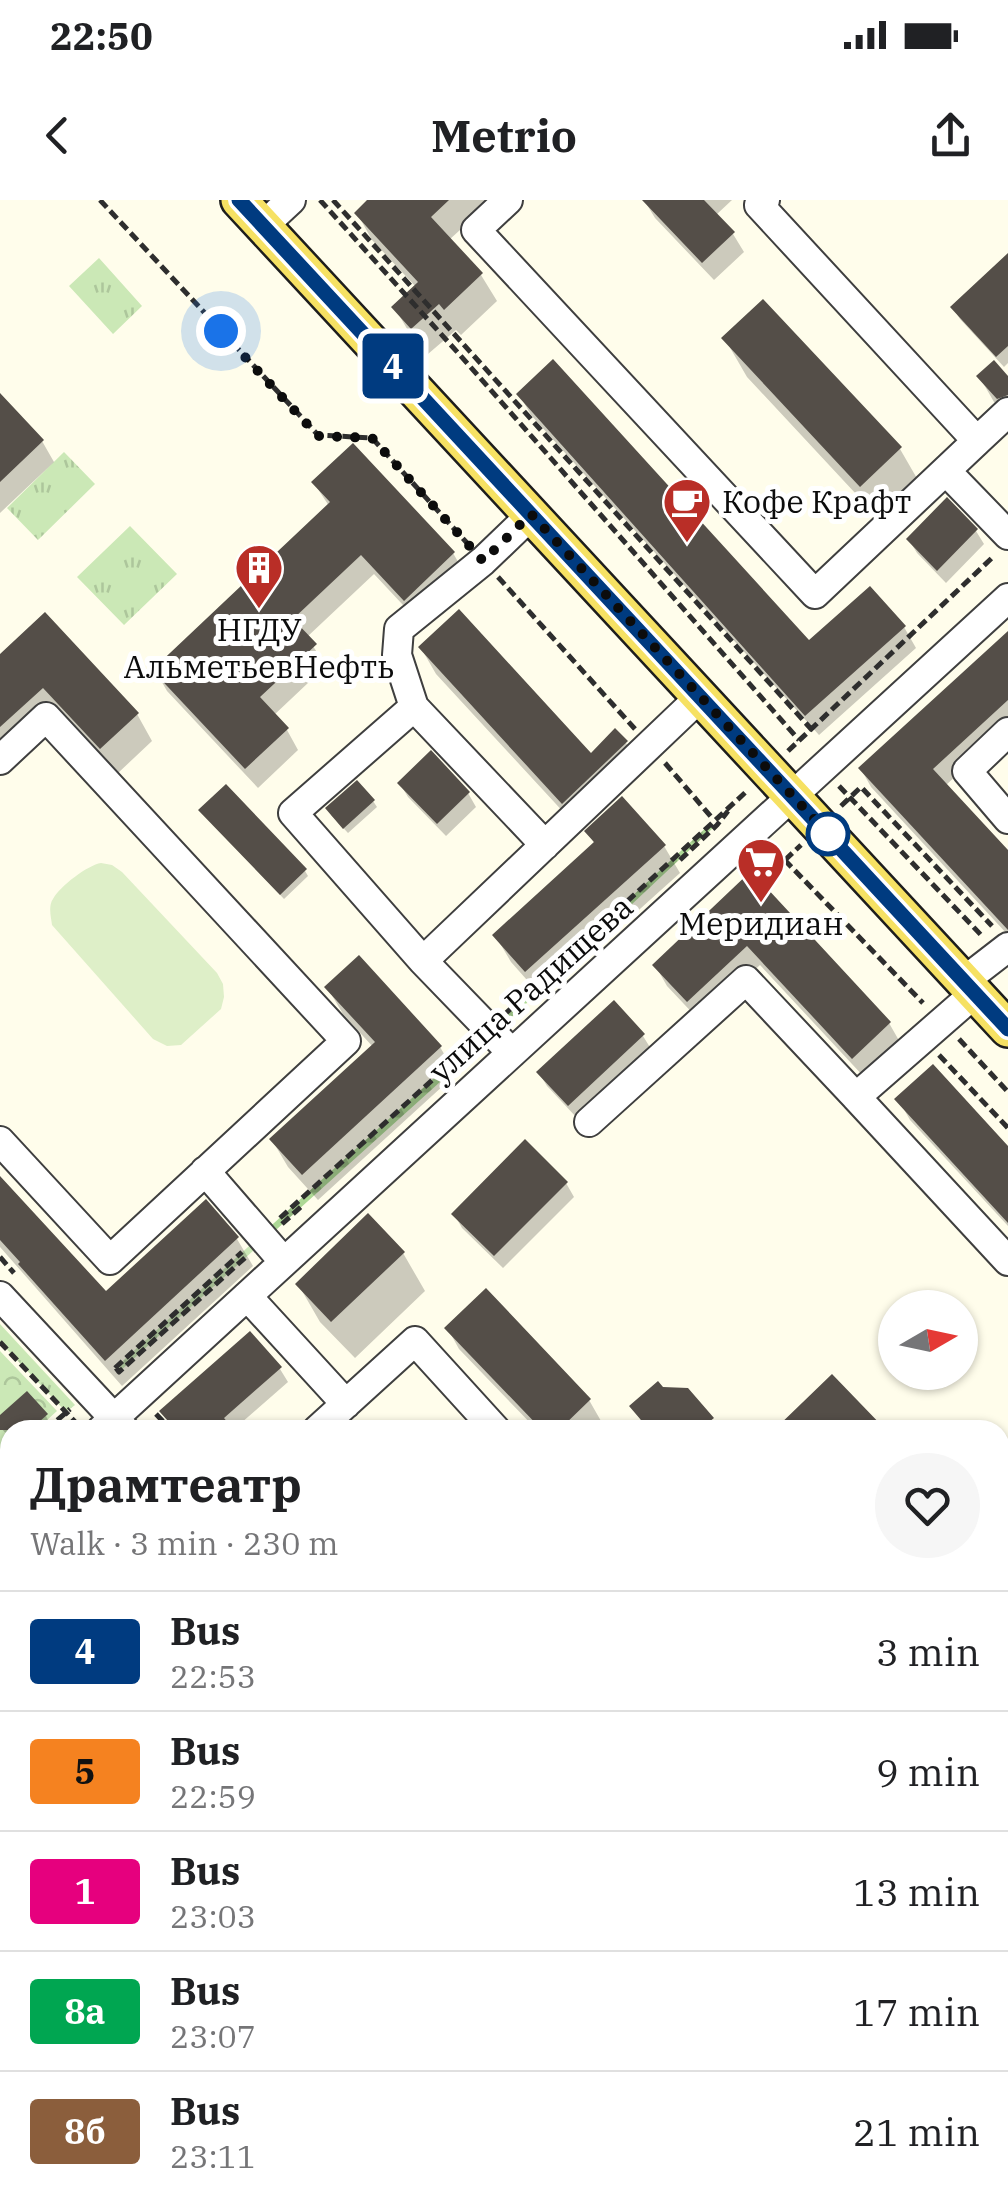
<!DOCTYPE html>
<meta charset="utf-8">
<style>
:root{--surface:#fff;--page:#f6f6f6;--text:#202124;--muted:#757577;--line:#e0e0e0}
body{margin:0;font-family:"IBM Plex Serif",serif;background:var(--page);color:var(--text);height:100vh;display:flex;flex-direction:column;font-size:38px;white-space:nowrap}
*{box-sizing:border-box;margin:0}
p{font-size:32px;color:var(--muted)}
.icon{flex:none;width:55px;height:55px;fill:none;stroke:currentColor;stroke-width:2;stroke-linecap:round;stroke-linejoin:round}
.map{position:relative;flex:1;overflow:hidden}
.sheet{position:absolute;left:0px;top:1220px;width:1010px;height:792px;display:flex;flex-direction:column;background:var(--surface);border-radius:30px 30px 0 0;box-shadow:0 2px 8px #0004}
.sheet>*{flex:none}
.badge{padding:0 20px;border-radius:8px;font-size:35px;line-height:65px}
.needle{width:65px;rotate:81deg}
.tools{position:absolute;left:878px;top:1090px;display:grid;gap:20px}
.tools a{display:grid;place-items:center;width:100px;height:100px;border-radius:50%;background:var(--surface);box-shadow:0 2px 8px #0004;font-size:50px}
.you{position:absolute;width:50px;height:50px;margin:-25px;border:8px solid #fff;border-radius:50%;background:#1a73e8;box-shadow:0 0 0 15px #1a73e833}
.map>.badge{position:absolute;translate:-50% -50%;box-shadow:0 0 0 5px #fff}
.round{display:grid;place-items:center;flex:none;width:105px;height:105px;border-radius:52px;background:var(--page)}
.summary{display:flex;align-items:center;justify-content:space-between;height:170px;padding:0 30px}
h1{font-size:48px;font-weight:800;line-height:75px}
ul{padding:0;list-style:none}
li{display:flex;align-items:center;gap:30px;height:120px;padding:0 30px;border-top:2px solid var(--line)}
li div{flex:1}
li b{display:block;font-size:38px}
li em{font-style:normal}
li .badge{min-width:110px;font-weight:700;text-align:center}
.status{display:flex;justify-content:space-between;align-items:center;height:70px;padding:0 50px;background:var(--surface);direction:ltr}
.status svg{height:28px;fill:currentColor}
header{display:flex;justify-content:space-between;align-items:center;height:130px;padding:0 30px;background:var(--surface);font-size:45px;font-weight:800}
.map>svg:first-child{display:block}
.industrial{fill:#ebe0eb}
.grass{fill:url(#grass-tufts)}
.forest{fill:url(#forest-firs)}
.park{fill:url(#park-crowns)}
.pitch{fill:#deefc8}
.shadow{fill:#0003}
.building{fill:#544e48}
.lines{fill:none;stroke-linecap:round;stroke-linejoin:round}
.minor-casing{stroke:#3f3f3f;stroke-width:32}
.major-casing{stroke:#1d1d1d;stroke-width:40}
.path{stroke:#2e2e2e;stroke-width:5;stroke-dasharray:10 5;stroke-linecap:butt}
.minor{stroke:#fff;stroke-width:28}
.major{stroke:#f6e163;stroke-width:35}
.line-casing{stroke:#fff;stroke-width:22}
.line{stroke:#003b80;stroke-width:15}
.walk{stroke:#0c0c0c;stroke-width:10;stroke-dasharray:0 18}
.stop-dot{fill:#fff;stroke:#003b80;stroke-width:5}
.labels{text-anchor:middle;stroke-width:10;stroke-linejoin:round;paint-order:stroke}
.poi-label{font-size:32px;fill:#0c0c0c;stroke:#fff}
.street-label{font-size:32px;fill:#0c0c0c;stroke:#fff}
</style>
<div class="status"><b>22:50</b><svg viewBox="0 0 49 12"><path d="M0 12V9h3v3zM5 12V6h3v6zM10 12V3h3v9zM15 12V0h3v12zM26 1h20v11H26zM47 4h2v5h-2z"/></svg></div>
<header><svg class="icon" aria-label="back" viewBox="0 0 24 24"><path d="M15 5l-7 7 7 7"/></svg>Metrio<svg class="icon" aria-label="share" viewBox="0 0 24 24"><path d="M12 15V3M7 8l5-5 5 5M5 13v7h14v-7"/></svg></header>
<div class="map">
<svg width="1008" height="2011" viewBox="0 0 1008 2011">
<defs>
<pattern id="grass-tufts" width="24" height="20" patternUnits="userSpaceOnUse" patternTransform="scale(2.5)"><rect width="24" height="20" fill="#cbe8b6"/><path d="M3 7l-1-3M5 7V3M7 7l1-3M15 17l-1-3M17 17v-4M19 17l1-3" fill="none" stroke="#adc69b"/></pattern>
<pattern id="forest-firs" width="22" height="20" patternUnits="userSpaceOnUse" patternTransform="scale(2.5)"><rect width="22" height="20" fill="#add895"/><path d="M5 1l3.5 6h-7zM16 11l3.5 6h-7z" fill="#94b87f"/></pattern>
<pattern id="park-crowns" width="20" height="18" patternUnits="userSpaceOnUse" patternTransform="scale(2.5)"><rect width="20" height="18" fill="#cbe8b6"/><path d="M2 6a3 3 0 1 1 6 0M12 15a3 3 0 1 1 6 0" fill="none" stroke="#adc69b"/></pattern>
</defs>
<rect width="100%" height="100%" fill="#fffdeb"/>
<path class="industrial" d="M10,1644V1817L0,1807V1653Z"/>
<path class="grass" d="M99,58L142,106L113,134L69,86Z
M64,252L95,284L38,340L7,308Z
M130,326L177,374L124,425L77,377Z
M260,1036L264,1041L119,1172L115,1168Z
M0,1124L75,1205L66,1212L0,1142Z"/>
<path class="forest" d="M711,623L714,627L496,832L492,826Z
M486,831L491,836L267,1038L263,1033Z
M1008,1979V2011H916L914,2003L1000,2002V1980Z"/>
<path class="park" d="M0,1151L57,1211L36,1230H10V1254L0,1263Z"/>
<path class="pitch" d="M101,663L112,665L122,672L217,773L223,784L224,797L221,809L181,845L167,846L153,839L52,725C51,717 48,706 53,699C60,686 88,665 101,663Z"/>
<path class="shadow" d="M371,0H493L449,40L481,75L497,101L461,135L456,130L428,154L410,134L395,108L416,87L372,40L357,13Z
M644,0H732L716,15L733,34L744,52L714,80L655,18Z
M1008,57V163L1004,167L960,119L953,108Z
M725,139L900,249L922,287L883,323L747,177Z
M979,176L1008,180V217L994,202Z
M519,194L809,443L904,427L916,448L819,535L531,215Z
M0,197L42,241L54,262L0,313Z
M314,283L453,353L465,374L417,420L374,374L307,437L326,466L273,516L287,530L298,550L258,588L167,491L155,470L329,306Z
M976,331L984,344L946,383L917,353L909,340Z
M1008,434V523L1002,533L945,586L1008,654V735L871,587L861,569Z
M421,448L591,556L615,532L626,543L641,569L579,629L436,474Z
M0,457L137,514L152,541L117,574L60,513L0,569Z
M400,584L468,593L476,607L446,636L408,597Z
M373,601L377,607L348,633L331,615Z
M205,616L305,671L308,676L284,699Z
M588,632L664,646L680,673L542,797L511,762L495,735L595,645Z
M751,675L889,823L901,844L865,878L760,765L700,821L667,786L655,765Z
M327,787L440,847L456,874L318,1000L288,967L272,940L373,847L343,814Z
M614,804L643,836L651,849L577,918L547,886L539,873Z
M898,899L1008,950V1026L910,920Z
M0,980L106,1095L206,1002L237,1039L253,1066L122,1186L0,1047Z
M566,983L574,997L503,1068L462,1028L454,1014Z
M403,1053L425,1091L355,1158L320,1122L298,1084Z
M448,1129L589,1200L601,1221L592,1230H537L459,1149Z
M250,1134L280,1169L288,1182L233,1230H175L162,1212Z
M632,1206L711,1220L717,1230H640L642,1222Z
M46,1216L49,1222L40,1230H10V1238L0,1227V1218Z
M1000,1323L1008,1333V1358L1000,1366Z
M10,1358V1381L1,1366Z
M1008,1406V1436L1000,1443V1411Z
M1008,1489V1564L1000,1555V1497Z
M10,1660V1809L0,1798V1670Z
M1008,1679V1797L1000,1804V1686Z
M1008,1864V1958L1000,1966V1871Z
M10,1999V2002H103L108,2011H0V2008Z
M277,2002H320L327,2011H285Z
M521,2002H583L574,2011H528Z"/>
<path class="building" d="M367,0H449L431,17L483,73L444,110L439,104L411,129L391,107L418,82L354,13Z
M642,0H704L735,32L702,63Z
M1008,53V146L996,157L950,107Z
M763,99L902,247L860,287L721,138Z
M553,159L809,440L870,386L906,426L805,516L516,194Z
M994,160L1008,176V195L997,199L976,176Z
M0,193L44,240L0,282Z
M353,243L455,352L404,401L361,355L293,419L317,444L260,497L289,528L245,569L152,470L330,302L311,282Z
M947,297L978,329L937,371L906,339Z
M459,409L591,553L615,528L628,541L562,604L418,447Z
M45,412L139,513L100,549L43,488L0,527V454Z
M1008,431V500L933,569L1008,650V730L858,568Z
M431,550L470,592L437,624L397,583Z
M357,580L375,600L343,629L325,608Z
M226,584L307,669L280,695L198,610Z
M622,596L666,645L525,772L492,735L594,642L584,631Z
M751,671L891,822L852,859L747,746L687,802L652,765Z
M359,755L442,846L302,975L269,939L375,842L324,787Z
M614,800L645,834L568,906L536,872Z
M933,864L1008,946V1023L894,899Z
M525,939L568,982L494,1056L451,1014Z
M0,976L106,1091L206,999L239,1037L105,1161L18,1064L20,1062L0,1040Z
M368,1013L405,1052L331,1122L295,1084Z
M486,1088L591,1199L559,1230H542L444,1128Z
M250,1131L282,1167L224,1218L234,1230H176L159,1211Z
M832,1174L886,1230H774Z
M658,1181L663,1187L688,1188L714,1218L699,1230H635L641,1220L629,1206Z
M27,1191L48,1214L30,1230H0V1215Z"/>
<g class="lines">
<g class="minor-casing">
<path id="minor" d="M508,0L476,30L815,394L977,241
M765,0L759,5L977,241L1008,212
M263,26L291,0
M946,271L1008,335
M414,507L545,645
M1008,532L967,571L1008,619
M0,560L46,517L346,841L110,1060L0,941
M423,761L293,613L414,507L397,455L399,429L483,361L531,315
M964,781L1008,747
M975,793L856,897L1008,1061
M512,853L423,761L700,497
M589,922L746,780L856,897
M205,971L284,1062
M0,1096L124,1229
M247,1096L346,1204
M101,1230L1008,398
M317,1230L415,1141L496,1230
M0,1322L10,1313
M1000,1389L1008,1381
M0,1439L10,1450
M0,1492L10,1482
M1000,1810L1008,1802
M0,1900L10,1911
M0,1974L10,1966
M482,2002L490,2011
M862,2002L870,2011
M142,2011L152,2002
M629,2011L638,2002"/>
</g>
<g class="major-casing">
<path id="major" d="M239,0L1008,829"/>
</g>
<path class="path" d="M100,0L318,235L372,238L467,343
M320,0L459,154L799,540
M333,0L812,530
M498,377L635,529
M788,551L994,356
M665,563L713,619
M839,586L983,737
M841,606L861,587L992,726
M774,649L923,803
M680,660L717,625L728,611
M785,660L801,645
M506,813L748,590
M959,839L1008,892
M939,855L1008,928
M280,1018L472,844
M282,1024L303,1005
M0,1057L14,1073
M0,1142L77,1224
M115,1168L242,1052
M116,1168L119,1172L248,1055
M156,1214L171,1230
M46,1230L70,1209
M0,1272L10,1263
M0,1357L10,1348
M1000,1776L1008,1769
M800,2002L807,2011
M811,2002L819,2011
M186,2011L195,2002"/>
<use href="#minor" class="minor"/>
<use href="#major" class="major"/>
</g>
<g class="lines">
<g class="line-casing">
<path id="line" d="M239,0L1008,829"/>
</g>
<use href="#line" class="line"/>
<path class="walk" d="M221,131L318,236L372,238L483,361L531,314L828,634"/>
</g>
<defs>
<g id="cafe-pin" transform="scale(2.5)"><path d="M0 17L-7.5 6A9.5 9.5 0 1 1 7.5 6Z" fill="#b92e27" stroke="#fff"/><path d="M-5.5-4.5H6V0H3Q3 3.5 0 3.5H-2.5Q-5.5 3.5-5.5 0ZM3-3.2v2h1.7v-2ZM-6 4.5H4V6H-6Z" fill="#fff"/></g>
<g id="building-pin" transform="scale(2.5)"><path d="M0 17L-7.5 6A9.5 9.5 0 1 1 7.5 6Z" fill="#b92e27" stroke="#fff"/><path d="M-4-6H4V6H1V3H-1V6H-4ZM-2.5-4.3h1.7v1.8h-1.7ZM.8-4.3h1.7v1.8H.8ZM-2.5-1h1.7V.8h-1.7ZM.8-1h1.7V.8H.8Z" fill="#fff"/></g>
<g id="supermarket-pin" transform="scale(2.5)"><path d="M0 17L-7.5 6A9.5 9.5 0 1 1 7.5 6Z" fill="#b92e27" stroke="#fff"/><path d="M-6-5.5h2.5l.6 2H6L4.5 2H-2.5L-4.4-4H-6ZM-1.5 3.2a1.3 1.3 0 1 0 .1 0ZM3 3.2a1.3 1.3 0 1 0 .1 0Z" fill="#fff"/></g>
</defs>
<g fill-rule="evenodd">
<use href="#cafe-pin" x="687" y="302"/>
<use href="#building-pin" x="259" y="368"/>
<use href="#supermarket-pin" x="761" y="662"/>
</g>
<circle class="stop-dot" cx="828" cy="634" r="20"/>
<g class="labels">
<g class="poi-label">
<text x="722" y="313" text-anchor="start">Кофе Крафт</text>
<text x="259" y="441">НГДУ<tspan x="259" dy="37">АльметьевНефть</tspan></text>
<text x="761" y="735">Меридиан</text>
</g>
<g class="street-label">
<text transform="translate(531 789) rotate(-42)" y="11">улица Радищева</text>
</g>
</g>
</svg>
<div class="tools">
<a><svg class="needle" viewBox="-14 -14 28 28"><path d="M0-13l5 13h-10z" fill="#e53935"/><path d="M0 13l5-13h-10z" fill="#757577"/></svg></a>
</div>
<div class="you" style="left:221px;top:131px"></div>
<b class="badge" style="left:393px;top:166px;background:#003b80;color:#fff">4</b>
<section class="sheet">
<div class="summary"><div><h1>Драмтеатр</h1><p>Walk · 3 min · 230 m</p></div><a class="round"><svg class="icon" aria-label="heart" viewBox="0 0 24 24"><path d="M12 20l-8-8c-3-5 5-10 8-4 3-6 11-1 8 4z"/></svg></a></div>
<ul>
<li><span class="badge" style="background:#003b80;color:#fff">4</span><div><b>Bus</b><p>22:53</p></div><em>3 min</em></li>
<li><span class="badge" style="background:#f58220;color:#111">5</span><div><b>Bus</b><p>22:59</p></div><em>9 min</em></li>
<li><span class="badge" style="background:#e6007e;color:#fff">1</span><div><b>Bus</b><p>23:03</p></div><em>13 min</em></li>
<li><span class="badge" style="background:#00a651;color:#fff">8а</span><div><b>Bus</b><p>23:07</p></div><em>17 min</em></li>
<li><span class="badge" style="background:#8b5e3c;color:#fff">8б</span><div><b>Bus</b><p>23:11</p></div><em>21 min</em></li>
</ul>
</section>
</div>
